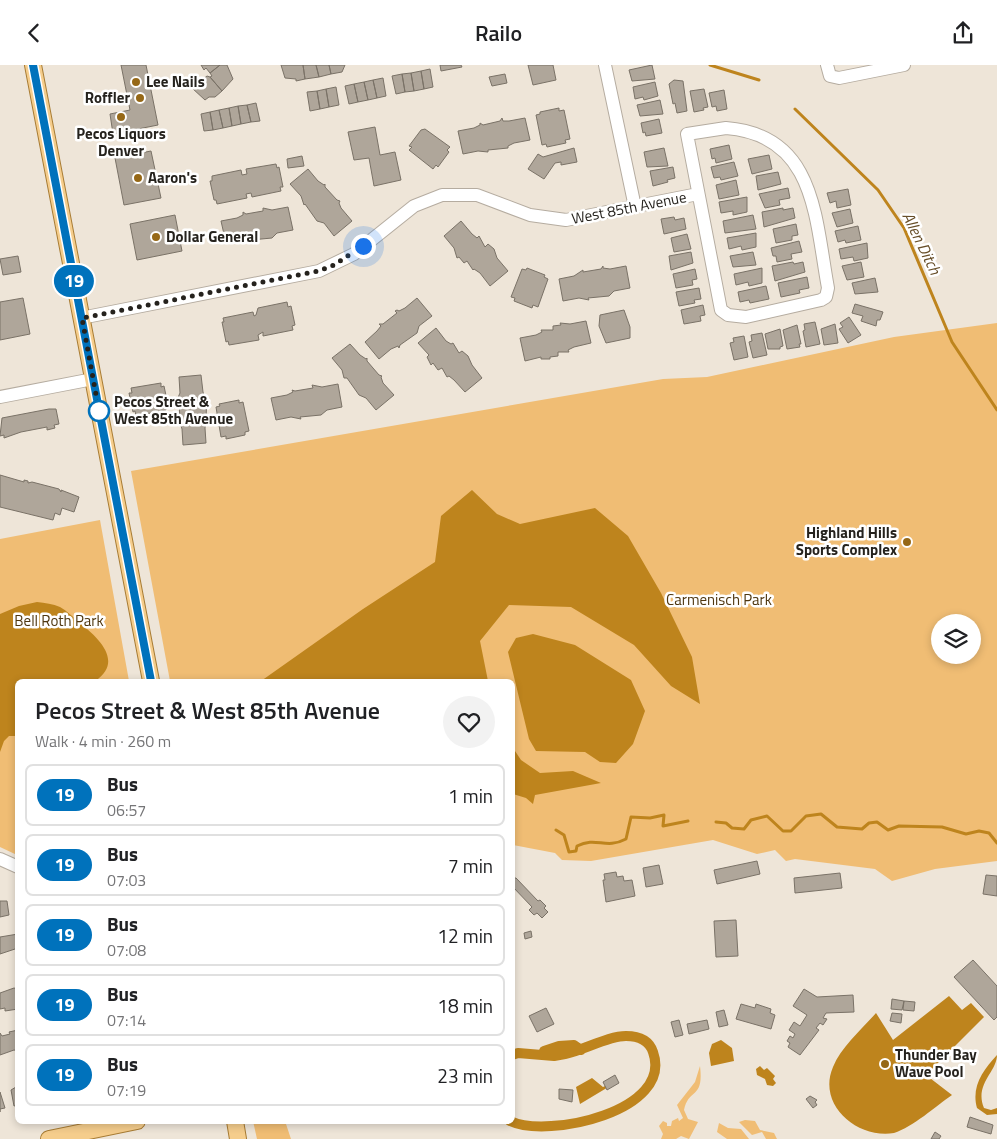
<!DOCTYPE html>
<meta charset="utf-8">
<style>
:root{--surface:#fff;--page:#f2f2f2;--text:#202124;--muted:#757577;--line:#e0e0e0}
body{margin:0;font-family:"Titillium Web",sans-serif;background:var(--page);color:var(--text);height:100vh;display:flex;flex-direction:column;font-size:19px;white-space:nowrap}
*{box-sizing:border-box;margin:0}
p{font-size:16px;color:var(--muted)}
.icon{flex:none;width:28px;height:28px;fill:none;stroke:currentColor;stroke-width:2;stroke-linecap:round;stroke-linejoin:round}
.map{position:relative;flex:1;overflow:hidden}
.panel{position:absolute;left:15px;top:614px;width:500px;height:445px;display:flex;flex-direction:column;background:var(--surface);border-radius:8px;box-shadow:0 2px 8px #0003}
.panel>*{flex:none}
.badge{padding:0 10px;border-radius:16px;font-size:18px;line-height:32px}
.tools{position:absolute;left:931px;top:549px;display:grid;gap:10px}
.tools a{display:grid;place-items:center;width:50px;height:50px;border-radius:50%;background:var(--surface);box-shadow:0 2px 8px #0003;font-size:25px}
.you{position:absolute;width:25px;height:25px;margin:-12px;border:4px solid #fff;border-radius:50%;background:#1a73e8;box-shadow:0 0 0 8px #1a73e833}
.map>.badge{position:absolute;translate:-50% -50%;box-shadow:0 0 0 2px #fff}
.round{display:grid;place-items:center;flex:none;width:52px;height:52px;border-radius:26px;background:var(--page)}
.head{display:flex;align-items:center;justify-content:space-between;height:85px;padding:0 20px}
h1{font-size:24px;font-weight:600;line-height:38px}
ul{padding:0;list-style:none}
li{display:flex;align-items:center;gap:15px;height:62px;margin:0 10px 8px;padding:0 10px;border:2px solid var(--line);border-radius:8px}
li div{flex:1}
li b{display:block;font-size:19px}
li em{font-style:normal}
li .badge{min-width:55px;font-weight:700;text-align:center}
header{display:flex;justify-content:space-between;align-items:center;height:65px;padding:0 20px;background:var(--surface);font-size:22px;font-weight:600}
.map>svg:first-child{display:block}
.green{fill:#f0bd74;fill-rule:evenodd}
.water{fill:#be841d}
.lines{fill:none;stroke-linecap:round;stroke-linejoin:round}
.stream{stroke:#be841d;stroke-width:3}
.canal{stroke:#be841d;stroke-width:10}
.building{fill:#afa69a;stroke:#7a7267}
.minor-casing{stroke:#b5aca0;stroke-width:14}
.major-casing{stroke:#a87c34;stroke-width:18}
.minor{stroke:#fff;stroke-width:12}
.major{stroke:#f5cd8c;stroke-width:16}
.line-casing{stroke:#fff;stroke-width:11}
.line{stroke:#0072bc;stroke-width:8}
.walk{stroke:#25221d;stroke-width:5;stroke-dasharray:0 9}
.poi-dot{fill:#966817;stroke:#fff;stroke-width:2}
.stop-dot{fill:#fff;stroke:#0072bc;stroke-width:2.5}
.labels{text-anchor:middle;stroke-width:5;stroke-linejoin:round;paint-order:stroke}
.poi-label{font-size:15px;font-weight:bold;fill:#25221d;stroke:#fff;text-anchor:start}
.street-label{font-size:15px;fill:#25221d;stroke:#fff}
.stop-label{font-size:15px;font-weight:bold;fill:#25221d;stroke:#fff;text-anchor:start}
.park-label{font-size:15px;fill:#4f3710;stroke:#fff}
.water-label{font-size:16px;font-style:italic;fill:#674e28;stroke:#fff}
</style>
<header><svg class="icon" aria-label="back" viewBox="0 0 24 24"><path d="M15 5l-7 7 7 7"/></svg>Railo<svg class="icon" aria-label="share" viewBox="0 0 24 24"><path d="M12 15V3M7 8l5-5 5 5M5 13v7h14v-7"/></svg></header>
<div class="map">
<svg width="997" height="1074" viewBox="0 0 997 1074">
<rect width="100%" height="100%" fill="#eee5d8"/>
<path class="green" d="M997,258V796L935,804L892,816L875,804L795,794L786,796L775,785L757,789L713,775L591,796L562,795L555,788L513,780L512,616H170L131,406L663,314L707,312L894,272ZM940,558H972V590H940Z
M100,455L129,616H18L17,790L0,782V474Z
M700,1001C704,1035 689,1022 684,1045L688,1054L698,1057L689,1074L681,1071L676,1074H661L663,1069L659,1061L663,1056L667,1058V1061H671L672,1056L678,1053L679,1056L683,1053L677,1040L695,1017Z
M745,1055L755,1056L760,1065L774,1068L777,1074H766L762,1067L752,1070L739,1057Z
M253,1056H285L291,1074H257Z
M719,1058L728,1063L741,1064L749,1074H727L717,1067Z"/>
<path class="water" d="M472,425L497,449L520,459L595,443L628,471L661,528L692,592L700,639L671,621L634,580L571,542L509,540L480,576L488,616H261L363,544L435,497L441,451Z
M37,537C45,538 53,539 60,542C67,546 73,552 79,557C97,572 125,596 95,616H18L17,671H9L4,676L0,687V549L19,541Z
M533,569L575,580L631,615L645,646L633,679L616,698L600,697L585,687L536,686L529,674L508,587L516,573Z
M513,683L521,695L540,708L573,706L601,718L535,730L533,739L526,733L513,729Z
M949,931L962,945L971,938L984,952L926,1010L952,1030C936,1041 913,1062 894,1068C856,1074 817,1039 833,1002C841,982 862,964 876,948L893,975Z
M721,975L732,983L734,996L711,1001L709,988L712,979Z
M997,990C997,1007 974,1019 984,1043L991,1045L997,1043V1049L987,1050L977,1043C971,1022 983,1005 997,990Z
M760,1001L764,1005L767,1003L775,1011L773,1014L776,1018L773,1021L767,1020L765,1014L757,1010L756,1004Z
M592,1013L603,1022L609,1019L610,1021L580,1039L576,1022Z"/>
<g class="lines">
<path class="stream" d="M710,0L759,15
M795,44L878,125L904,163L952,277L997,345
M716,757L726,758L732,763L744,764L751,755L767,751L783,766H791L806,751L821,749L837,762L862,764L869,758L877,757L888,765L899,761L942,762L966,769L979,766L989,768L997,778
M556,765L564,770L569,787L576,786L577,781C597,771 605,785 626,774L631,752L650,753L664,750L663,761L688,756"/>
<path class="canal" d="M543,990L544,986L559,981L574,980L581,985
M510,1056C548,1074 674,1046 653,987C649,975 639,971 626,971C608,971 584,985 565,989L554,991L518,988L512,990"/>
</g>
<path class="building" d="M121,0H146L158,60L113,69L110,49L130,45Z
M201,0H220L210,8L206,3L204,5Z
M220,0H227L233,14L222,26L210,12L212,11L210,8Z
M281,0H303L305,14L296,16V14L285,13Z
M303,0H316L319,12L305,14Z
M316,0H329L331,9L319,12Z
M329,0H345L342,7L331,9Z
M440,0H461L462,2L441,6Z
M528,0H553L556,15L533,20Z
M652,0L655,14L632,16L629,5Z
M430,4L433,22L424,24L421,6Z
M421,6L424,24L414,26L411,8Z
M411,8L414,26L405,27L402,9Z
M402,9L405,27L396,29L392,11Z
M505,9L507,18L492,21L489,12Z
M207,11L210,12L222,26L215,32H209L205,35L192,23Z
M383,13L386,31L377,33L373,15Z
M373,15L377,33L368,35L364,17Z
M674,15L683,16L687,46L677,48L675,38L673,39L669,19Z
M364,17L368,35L358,37L354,19Z
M655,17L658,31L644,35L643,32L635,34L633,22Z
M354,19L358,37L349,39L345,21Z
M336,22L339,40L329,42L326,24Z
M326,24L329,42L320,44L317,26Z
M704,24L708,42L703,43L704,45L694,47L690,26Z
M724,25L727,44L717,46L716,41L712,42L709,28Z
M317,26L320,44L310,46L307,27Z
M660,35L663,49L640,51L637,40Z
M256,38L260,56L251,57L247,40Z
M247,40L251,57L241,59L238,41Z
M238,41L241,59L232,61L229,43Z
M229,43L232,61L223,63L219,45Z
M559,43V46L564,45L570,74L565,75L566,78L547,82L546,79L542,80L536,50L540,49V47Z
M219,45L223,63L213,65L210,47Z
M210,47L213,65L204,66L201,49Z
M502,53L503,56H509L525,53L530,75L514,78L508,81V83L488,85V87L478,86L463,89L458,66L474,63L480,60V58L483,60L500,56Z
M659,54L662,68L646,71L645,67L643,68L641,58Z
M375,62L380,90L395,87L401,115L374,121L369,93L354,95L348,67Z
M425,64L450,82L447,85L449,87L438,102L436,100L433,104L409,85L412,82L409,81L421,65Z
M729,80L732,94L716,98L715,93L712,94L710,84Z
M574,83L577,97L561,100V97L555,98L544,114L528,104L538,89L543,92Z
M664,83L668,101L647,102L644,87Z
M151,86L161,133L124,140L115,93Z
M769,90L772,104L752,109L748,94Z
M302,91L304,101L288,103L287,94Z
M734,97L738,111L721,115L720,112L714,113L711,102Z
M276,99L277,103L279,102L283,122H280L281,126L252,132L251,128L246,129L247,133L217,139L216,135H214L210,116H212V111L241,105L242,110L247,109L246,104Z
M673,102L675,113L667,115L668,117L653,121L650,106Z
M308,104L318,116L324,120L325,119V122L337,135L340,136L339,138L341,143L352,156L334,171L324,158L317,156L305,139L304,140L301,131L290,119Z
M778,107L781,119L758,125L756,111Z
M736,115L739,130L719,134L716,120Z
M788,123L790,133L779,135L780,140L765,143L759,129Z
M848,124L851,140L837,143L836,136L830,138L827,128Z
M747,132V147L733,150V146L721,148L719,137Z
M288,142L293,165L277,168L272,173L251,175V177L241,175L226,178L221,156L237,153L243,150V147L246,149L263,146V143L272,145Z
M783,143V145L793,143L795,153L764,162L762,147Z
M850,144L853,158L837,162L832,148Z
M175,150L182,186L137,195L130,159Z
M753,150L756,164L725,168L723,156Z
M674,152L675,155L684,153L686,164L664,169L661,154Z
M461,156L472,169L477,173L479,171L485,182L488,179L494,184L497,193L508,206L490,221L480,208L474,204L473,205L467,196L464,198L459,192L457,193L454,183L444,171Z
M796,159L798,170L792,171V175L776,178L773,164Z
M858,161L861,175L846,178L845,175L838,177L835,166Z
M756,168V182L742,185L741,181L729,184L727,173Z
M687,169L691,184L674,187L671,173Z
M799,176L802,187L791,189L792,194L777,197L776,191H773L771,183Z
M867,178L868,193L854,196L853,192L841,194L839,184Z
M691,187L693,198L671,205L669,191Z
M753,187L756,200L733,202L730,191Z
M18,191L21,207L3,210L0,194Z
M793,197L794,199L803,197L805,207L775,216L772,201Z
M861,197L864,212L847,215L842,201Z
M603,201V203L610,204L626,201L630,223L614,226L609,231L588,233L589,235L579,233L563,236L559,214L574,211L583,205V207L601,204Z
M527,203L545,210L544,212L548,214L538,242L533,240L532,243L514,236L515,233L511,232L522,204L526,205Z
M762,203V218L749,221L748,217L736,220L734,209Z
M695,204L697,214L692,215L693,220L676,223L673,209Z
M807,212L809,223L799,225L800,228L781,232L778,218Z
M875,213L878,227L855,229L852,218Z
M766,221L769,234L750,238L749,235L740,237L738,227Z
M699,223L701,234L694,235L695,238L679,241L676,227Z
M23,233L30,269L0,275V237Z
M417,233L432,251L419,261L417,268L400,280L399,283L398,281L391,284L379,294L365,277L377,266L381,261L379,259H383L397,248L395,246L397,245L399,246L405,243Z
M287,237L288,242L291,241L295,260L292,261L293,265L263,271V267L258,270L259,275L229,280L228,276L226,277L222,257H224L223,253L253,247L254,251L256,250L258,243Z
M855,239L883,247L880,255H877L876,261L861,256L863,251L852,248Z
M703,240L705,250L700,251L701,256L684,259L681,245Z
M624,245L630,262V273L606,278L599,261L600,250Z
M849,252L861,270L848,278L839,264L843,262L840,258Z
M586,256L591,278L574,282L568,285L569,287H558V291L550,292V294H541V292L525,296L520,273L536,270L542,267L541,265H553V261L561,260L560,258L570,259Z
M815,257L820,279L806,282L803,266L805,265L804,259Z
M835,259L838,278L824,280L821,264Z
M797,260L801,279H799L800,282L787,284L783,265Z
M436,263L446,276L451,279L453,278L459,288L462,286L468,291L472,300L482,313L465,327L454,315L449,311L447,312L442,303L438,305L433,298L431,300L427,292L429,290L418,278Z
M780,264L783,281L780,282V284H768L765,269Z
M762,268L767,290L753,293L749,277L752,276L751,270Z
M744,271L748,292L734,295L730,278L734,277L733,273Z
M350,279L360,290L366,294L367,293V296L379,310L382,311L381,312L383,318L394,330L376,345L366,333L359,330L347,313H344L342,305L332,293Z
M201,310L203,327L205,333L207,332L206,353L208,356H206L205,363L206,378L183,380L182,364L180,358H178L180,355L179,337H176L180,328L179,312Z
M161,318V322L164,321L168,340L165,341L166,345L136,351L135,346L133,347L129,328H132L131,323Z
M338,319L342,342L327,345L321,350L300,352L301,354L291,352L276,355L271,333L287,330L293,327L292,325L295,326L313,323L312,320L322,322Z
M239,335V338L243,337L249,366L245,367V370L226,374V371L221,372L216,342L220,341L219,339Z
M49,344H56L59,359L54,360L55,363L47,365V362L21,367L4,373V370L0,371L2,353Z
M0,410L24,417V415L28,416V418L32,417L59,424L61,427V425L79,432L74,447L62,443L60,450L55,448L53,455L0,442Z
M757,796L760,809L717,819L714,805Z
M659,800L663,819L646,822L643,803Z
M616,807L617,812L623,811L624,816L632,815L635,831L606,837L603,815H605L604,809Z
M840,808L842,823L795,828L794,813Z
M986,810L997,811V831L983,829Z
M512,813H516L538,836L540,835L546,841L544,843L548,847L542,853L537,848L534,850L529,845L532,842L512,821Z
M0,836H7L9,850L0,852Z
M736,855L738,891L716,892L714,856Z
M531,866L532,872L525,874L524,868Z
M18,869V883L0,889V872Z
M973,895L997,921V952L994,955L954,912Z
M14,923L18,924V944L5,946V943L0,944V928Z
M804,924L817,932L853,930L854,947L826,948L823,953L827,954L823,960L820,958L816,963L819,965L800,990L788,982L790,978L787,976L790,971L793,973L795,969L789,965L794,957L800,961L807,950L793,941Z
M892,934L904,936L902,945L891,944Z
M904,936L915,937L914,946L903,945Z
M741,939L755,943L756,939L771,944L770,948L775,950L771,964L736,954Z
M546,943L554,959L537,967L529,951Z
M724,945L728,960L719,962L716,947Z
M892,948L902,949L901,958L890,956Z
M679,955L683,970L675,972L671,957Z
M707,955L709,964L689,969L687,959Z
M18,965V986L14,985L0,990V968L2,971L10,969L9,967Z
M615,1010L619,1018L607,1025L603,1017Z
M16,1022H18V1040L14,1041L11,1025Z
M559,1024L573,1025L572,1037L559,1034Z
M0,1027L5,1043L0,1044V1047Z
M810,1031L817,1035L815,1037L817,1040L813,1043L806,1034Z
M970,1052L993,1060L991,1069L967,1062Z
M935,1067L941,1071L939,1074H931Z"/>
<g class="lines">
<g class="minor-casing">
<path id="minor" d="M605,0L635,142
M827,0L830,11L839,13L904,0
M726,63C816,70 815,153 828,223L826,232L821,235L746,252L728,250L721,245L687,69Z
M81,253L319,206L354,189L414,141L442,130H477L530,150L566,155L698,129
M0,332L93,314
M0,794L18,802"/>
</g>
<g class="major-casing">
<path id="major" d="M33,0L151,616
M235,1056L238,1074
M49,1074L137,1056"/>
</g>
<use href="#minor" class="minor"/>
<use href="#major" class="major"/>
</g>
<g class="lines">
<g class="line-casing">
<path id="line" d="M33,0L151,616"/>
</g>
<use href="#line" class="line"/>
<path class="walk" d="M99,346L82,253L319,206L334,200L363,181"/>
</g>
<g class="poi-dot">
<circle cx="136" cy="17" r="5"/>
<circle cx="140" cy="33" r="5"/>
<circle cx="121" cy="52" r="5"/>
<circle cx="138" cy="113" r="5"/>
<circle cx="156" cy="172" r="5"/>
<circle cx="907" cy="477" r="5"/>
<circle cx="885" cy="999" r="5"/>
</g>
<circle class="stop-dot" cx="99" cy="346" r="10"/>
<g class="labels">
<g class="poi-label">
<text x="146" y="22">Lee Nails</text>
<text x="130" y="38" text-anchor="end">Roffler</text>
<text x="121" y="74" text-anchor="middle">Pecos Liquors<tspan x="121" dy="17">Denver</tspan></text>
<text x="148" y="118">Aaron's</text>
<text x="166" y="177">Dollar General</text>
<text x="897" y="473" text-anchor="end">Highland Hills<tspan x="897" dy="17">Sports Complex</tspan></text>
<text x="895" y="995">Thunder Bay<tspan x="895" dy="17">Wave Pool</tspan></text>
</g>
<g class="street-label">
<text transform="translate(629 143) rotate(-11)" y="5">West 85th Avenue</text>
</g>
<g class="stop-label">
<text x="114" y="342">Pecos Street &amp;<tspan x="114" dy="17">West 85th Avenue</tspan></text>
</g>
<g class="park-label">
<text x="719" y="540">Carmenisch Park</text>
<text x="59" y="561">Bell Roth Park</text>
</g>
<g class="water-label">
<text transform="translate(922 178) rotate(64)" y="6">Allen Ditch</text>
</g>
</g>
</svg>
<div class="tools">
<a><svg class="icon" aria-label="layers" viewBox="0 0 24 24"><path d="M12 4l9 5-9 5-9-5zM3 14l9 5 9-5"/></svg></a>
</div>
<div class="you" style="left:363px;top:181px"></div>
<b class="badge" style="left:74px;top:216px;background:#0072bc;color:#fff">19</b>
<section class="panel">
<div class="head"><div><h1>Pecos Street &amp; West 85th Avenue</h1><p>Walk · 4 min · 260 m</p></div><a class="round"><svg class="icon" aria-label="heart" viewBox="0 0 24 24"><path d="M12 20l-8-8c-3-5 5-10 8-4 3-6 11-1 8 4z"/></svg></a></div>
<ul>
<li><span class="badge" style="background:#0072bc;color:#fff">19</span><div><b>Bus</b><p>06:57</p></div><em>1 min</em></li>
<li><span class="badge" style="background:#0072bc;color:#fff">19</span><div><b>Bus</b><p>07:03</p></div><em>7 min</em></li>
<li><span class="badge" style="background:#0072bc;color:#fff">19</span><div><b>Bus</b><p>07:08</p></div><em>12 min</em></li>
<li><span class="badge" style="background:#0072bc;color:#fff">19</span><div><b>Bus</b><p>07:14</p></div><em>18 min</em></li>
<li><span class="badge" style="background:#0072bc;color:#fff">19</span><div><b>Bus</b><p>07:19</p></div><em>23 min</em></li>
</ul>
</section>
</div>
